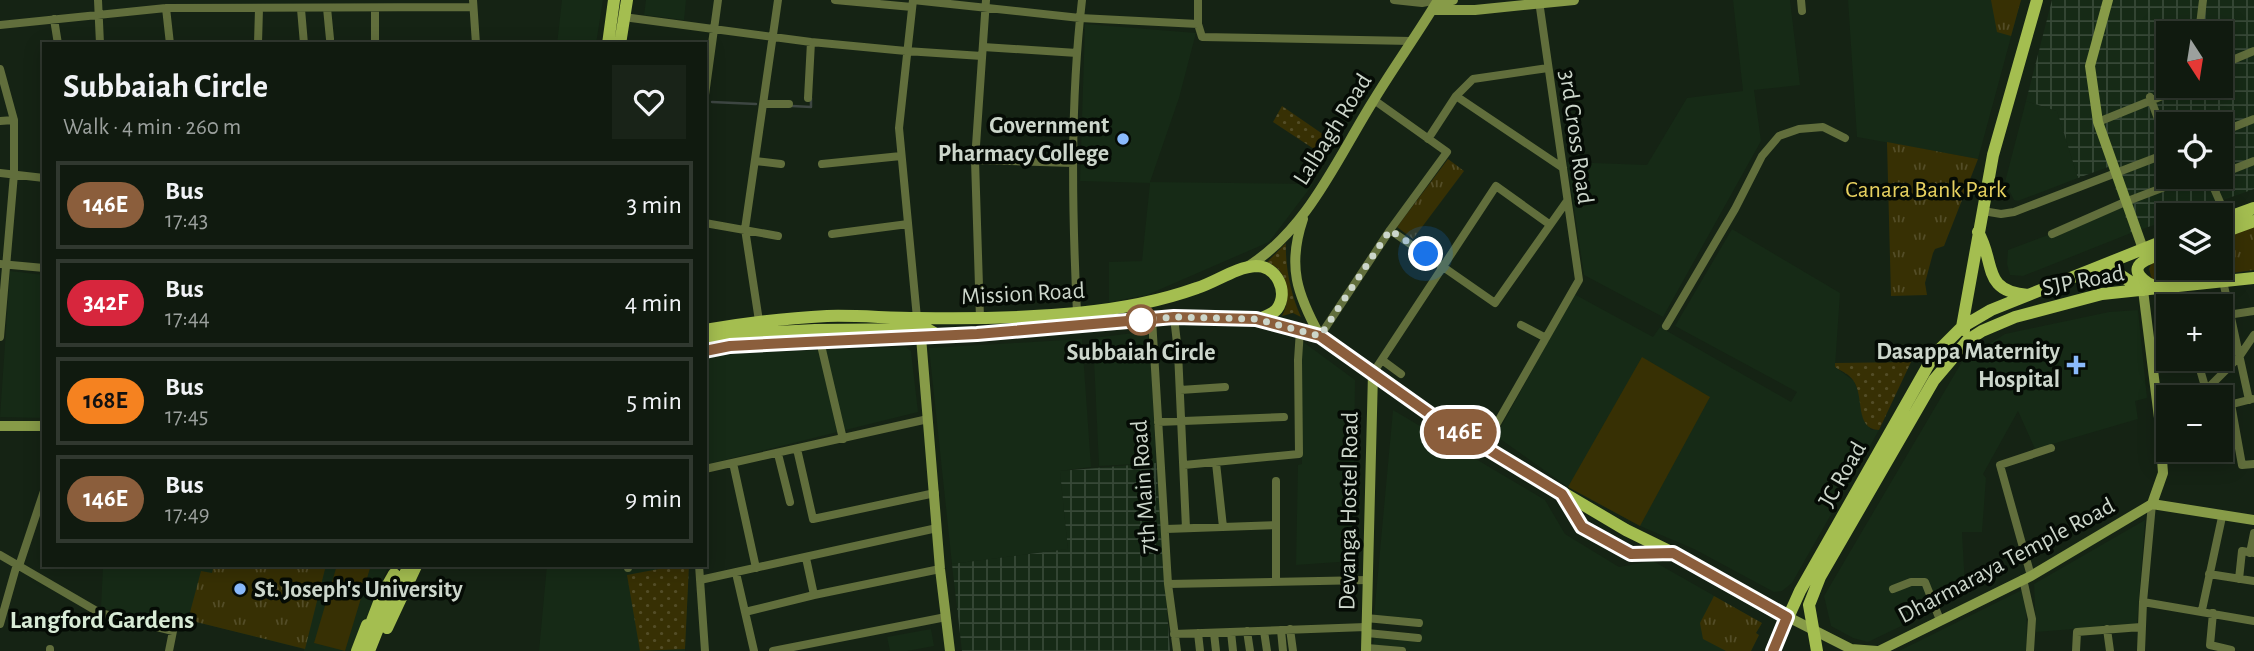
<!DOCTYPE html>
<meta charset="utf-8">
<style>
:root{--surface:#101a0f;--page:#192318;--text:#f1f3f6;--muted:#9ca19e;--line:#30382f}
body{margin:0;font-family:"Alegreya Sans",sans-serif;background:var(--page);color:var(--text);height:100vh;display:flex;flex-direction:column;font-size:26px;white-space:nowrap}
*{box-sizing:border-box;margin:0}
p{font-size:23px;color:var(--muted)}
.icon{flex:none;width:38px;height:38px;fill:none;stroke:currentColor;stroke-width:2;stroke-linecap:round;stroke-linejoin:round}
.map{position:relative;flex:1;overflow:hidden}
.details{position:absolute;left:42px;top:42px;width:665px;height:525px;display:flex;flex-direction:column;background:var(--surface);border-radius:0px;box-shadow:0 4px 18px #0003,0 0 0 2px var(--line)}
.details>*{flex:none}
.badge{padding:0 14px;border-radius:23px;font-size:24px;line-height:46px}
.needle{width:46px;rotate:168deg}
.tools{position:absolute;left:2156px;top:21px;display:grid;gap:14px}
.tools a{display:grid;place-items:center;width:77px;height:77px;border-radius:0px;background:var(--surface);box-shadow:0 4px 18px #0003,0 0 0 2px var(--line);font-size:35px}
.you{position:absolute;width:35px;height:35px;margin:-18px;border:5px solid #fff;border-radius:50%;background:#1a73e8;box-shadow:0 0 0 10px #1a73e833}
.map>.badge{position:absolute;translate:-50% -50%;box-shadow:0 0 0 4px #fff}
.round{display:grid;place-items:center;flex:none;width:74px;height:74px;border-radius:0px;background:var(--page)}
.overview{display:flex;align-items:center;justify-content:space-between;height:119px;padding:0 21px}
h1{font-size:33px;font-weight:600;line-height:52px}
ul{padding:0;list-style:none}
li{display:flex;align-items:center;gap:21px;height:88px;margin:0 14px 10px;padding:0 7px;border:4px solid var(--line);border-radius:0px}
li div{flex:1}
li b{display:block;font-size:26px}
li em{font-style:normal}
li .badge{min-width:77px;font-weight:700;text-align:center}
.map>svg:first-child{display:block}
.built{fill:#162a16}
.industrial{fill:url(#industrial-grid);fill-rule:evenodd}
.grass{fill:url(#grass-dots)}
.park{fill:url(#park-tufts)}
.pitch{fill:#373004}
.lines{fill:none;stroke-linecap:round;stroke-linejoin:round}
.stream{stroke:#3d4642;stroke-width:2.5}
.street{stroke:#616e3c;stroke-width:8}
.secondary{stroke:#879b48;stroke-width:10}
.primary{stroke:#a4be50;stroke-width:12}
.line-casing{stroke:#fff;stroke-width:16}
.line{stroke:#8b5e3c;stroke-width:10}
.walk{stroke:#ccd6cb;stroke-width:7;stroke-dasharray:0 12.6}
.poi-dot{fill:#8abafc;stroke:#050b05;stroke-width:2.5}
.stop-dot{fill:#fff;stroke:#8b5e3c;stroke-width:3.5}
.labels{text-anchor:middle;stroke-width:7;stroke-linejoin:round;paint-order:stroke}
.poi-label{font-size:24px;font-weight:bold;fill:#ccd6cb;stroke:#050b05;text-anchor:end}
.street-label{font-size:24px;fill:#ccd6cb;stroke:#050b05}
.park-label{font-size:24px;fill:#e6d05f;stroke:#050b05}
.stop-label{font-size:24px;font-weight:bold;fill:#ccd6cb;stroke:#050b05}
.neighbourhood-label{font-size:26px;font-weight:bold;fill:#d8ebd6;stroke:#050b05}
</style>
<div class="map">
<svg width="2254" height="651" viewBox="0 0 2254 651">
<defs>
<pattern id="industrial-grid" width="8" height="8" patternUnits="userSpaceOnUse" patternTransform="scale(1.75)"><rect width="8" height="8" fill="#162a16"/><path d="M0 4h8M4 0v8" fill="none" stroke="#374837"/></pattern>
<pattern id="grass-dots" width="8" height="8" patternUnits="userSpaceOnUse" patternTransform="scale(1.75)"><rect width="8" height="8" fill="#373004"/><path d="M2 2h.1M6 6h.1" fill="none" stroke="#534d27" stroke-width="1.8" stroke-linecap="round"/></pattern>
<pattern id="park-tufts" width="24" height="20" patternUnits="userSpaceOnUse" patternTransform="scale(1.75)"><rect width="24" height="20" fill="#373004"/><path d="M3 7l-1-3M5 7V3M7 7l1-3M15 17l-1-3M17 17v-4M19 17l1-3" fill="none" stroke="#534d27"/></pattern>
</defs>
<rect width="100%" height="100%" fill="#152314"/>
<path class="built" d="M562,0H603L596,44H557Z
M646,0H686L684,20L644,15Z
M1733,0H1790L1800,85L1754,90L1761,141L1663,317L1584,275L1567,162L1647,165L1687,98L1743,91Z
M1848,0H2021L1978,159L1857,137Z
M1085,24L1196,33L1179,98L1150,182L1313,184L1269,242L1147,295L1109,302V262L1142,261L1150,183L1080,181Z
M2026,101L2057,111L2078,178L2018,201L2014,200L2005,182Z
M2122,207L2131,233L2023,276L2010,275L2007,264L2008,250Z
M1732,229L1840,293L1835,367L1854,381L1861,398L1862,412L1871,430H1879L1792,583L1782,591L1774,592L1694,549L1640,526L1568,487L1496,436L1574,294L1653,337L1660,327L1791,402L1797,392L1675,326Z
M10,271L44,275V418L0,417Z
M2138,310L2147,398L2135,401L2138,419L2035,449L2018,411L1983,474L1986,478L1982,532H1962L1965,586L1939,596L1943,606L1868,642L1853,638L1831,626L1824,596L1963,360L2005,334L2109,312Z
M1150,331L1156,463L1099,466L1093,338Z
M1082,339L1091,467L1060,471L1068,549L952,564L929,348Z
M1302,341L1355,380L1353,561L1296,565L1298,465L1302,464L1299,363Z
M906,347L911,351L918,412L705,465V358L742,353Z
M1393,410L1545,500L1565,534L1619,567L1653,561L1762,623L1756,633L1759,635L1751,651H1373L1374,635L1420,639L1423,621L1374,616Z
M2145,520L2137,624L2036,632L2034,584Z
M103,565H389L352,651H304V649L189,620L187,626L101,608Z
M547,565H689L685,651H539Z
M2022,590L2026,597L2027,651H1899Z
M931,629L934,646L907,651H890L887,637Z"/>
<path class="industrial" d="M2052,0H2254V189L2181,215H2168V220L2131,233L2108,167L2078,178L2057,111L2026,101ZM2168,33H2221V86H2168ZM2168,124H2221V177H2168Z
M1156,463L1170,651H962L952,564L1068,549L1060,471Z"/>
<path class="grass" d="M1282,106L1327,137L1317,151L1273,122Z
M1286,243C1285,267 1291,295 1301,317L1293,313L1282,316C1292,298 1289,270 1267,262Z
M1911,362L1879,430C1854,429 1865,396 1853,380C1849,374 1841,371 1835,367V363Z
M680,565H689L685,649L640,651L627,575Z"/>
<path class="park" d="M1991,0H2021L2011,36L1997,32Z
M1887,142L1978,159L1944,246L1935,249L1933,253L1925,283L1927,295L1891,296Z
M1448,159L1464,171L1413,239L1397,227Z
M2254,225V270L2158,283L2152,279L2149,269L2152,262L2168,256V268H2221V237Z
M214,565H326L305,649L188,620L201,571L212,573Z
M1714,596L1762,623L1756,633L1759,635L1751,651H1726L1703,639L1700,623Z"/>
<path class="pitch" d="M1642,357L1710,397L1640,526L1568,487Z
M337,565H371L345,651L314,643Z"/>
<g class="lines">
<path class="stream" d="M712,102L756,104
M792,106L811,107V98"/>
<path class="street" d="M98,0L100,44
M473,0L476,44
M835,0L912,7
M913,0L899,128L917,318
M913,0L1080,18L1198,24
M1198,0V24L1202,37L1411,41
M1394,0L1422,3L1438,0
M1801,0L1802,11
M166,8L170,44
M327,8L330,39
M375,8V44
M301,9L304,44
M631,18L811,42L906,51L982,56
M54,19L58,44
M0,25L166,8L473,7
M2199,33L2203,0
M258,43L259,9
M983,47L1077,53
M2230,61L2254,51
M0,69L14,120V174L0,337
M705,95L718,0
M1456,96L1563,168
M2150,97L2168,146
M808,98L811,42
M764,104H789
M0,121L14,120
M2098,122L2187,86
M2221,132L2254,119
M1428,139L1456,96L1473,79L1548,68
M975,160L1073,163
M755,161L781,164
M822,164L901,156
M0,173L44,178
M2221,174L2254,161
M2209,177L2227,218
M1983,211L2001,214L2014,212L2168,153
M705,223L778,236
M1390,230L1495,303L1567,201
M832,234L908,224
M2052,234L2125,202L2191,177
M0,264L44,268
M2223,281L2249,400
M1077,313C1072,209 1070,104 1082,0
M2221,316L2254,311
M1174,317L1178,352L1186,528
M980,318L975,160L986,0
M1152,319L1168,584L1177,651
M759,321L745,229L778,0
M1521,325L1546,338
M1666,326L1735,209L1762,156L1779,136L1799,129L1823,127L1845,138
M1320,336L1390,230L1447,152L1374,100
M820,341L843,439
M2197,359L2206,390V397
M1382,360L1401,374
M1373,373L1496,186L1549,224
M1180,390L1225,387
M2206,390L2239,357L2254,335
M2231,404L2242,465L2254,464
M2221,407L2252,399
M1158,422L1284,417
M1484,446L1579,280L1539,1
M797,449L813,519L935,493
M778,454L790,502
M733,463L756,568
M1216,463L1223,527
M1184,465L1299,454L1298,360L1300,330
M705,469L928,419
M1166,529L1276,525
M2250,553L2254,533
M0,555L100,613L173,631L169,651
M806,558L814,595
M628,565V568
M699,565L705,651
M19,566L44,491
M736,573L754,651
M2209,574L2254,581
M2031,576L2000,465L2051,448
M2023,579L2032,619L2030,651
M2239,579L2242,551L2254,553
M700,580L937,528
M1276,581V481
M1168,584L1368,580
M1893,589L1911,582H1925L1940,620
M2143,602L2254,621
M2202,610L2222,517
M745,612L814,595L940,569
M2213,613L2210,645L2231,650
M1366,618L1419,623
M0,624L17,564
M1290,629L1293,651
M2107,629L2110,651
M1281,630L1283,651
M1247,631L1250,651
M1264,631L1267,651
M1231,632L1233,651
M1198,633L1200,651
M1214,633L1216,651
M1367,633L1418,638
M1174,634L1366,627
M1367,648L1402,651
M50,651V649
M773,651L946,617
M2076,651L2077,632L2141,627
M2141,651L2143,602L2152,504"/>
<path class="secondary" d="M1438,0H1453
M2108,0L2090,66L2098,122L2143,249
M1433,10H1475L1574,0
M1303,219C1287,266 1297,294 1320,336
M1247,267C1307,230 1336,161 1372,103C1393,68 1417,35 1438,0
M2143,290L2159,418L2163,473L2152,504
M921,337L940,569L950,651
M0,426H44
M2152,504L2254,520
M1788,617L1851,649L1877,651
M1366,651L1373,373
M1879,651L2031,576L2152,504"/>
<path class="primary" d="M608,44L614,0
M620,44L627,0
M2221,220L2254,208
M1978,232C1996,263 1981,291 2028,295
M2221,233L2254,221
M2105,265L2143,290
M2158,287C2146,284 2126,270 2146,260C2153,256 2161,254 2168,252
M705,330C746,323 786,318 827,316C857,315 887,318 918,318C971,319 1024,318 1077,313C1119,309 1158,302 1197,288C1216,282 1236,267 1256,266C1277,266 1289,292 1277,309C1273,314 1265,317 1259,319
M1964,330L1962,327L1993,155L2037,0
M705,338L739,334L815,330L927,329L936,334
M705,351L730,346L806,342L977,334L1174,317L1240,318L1273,322L1320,336L1430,414L1626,530L1673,553L1788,617
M387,628L416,566
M367,634L381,597L394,574
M357,651L367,625
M369,651L389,601L410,565
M1773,651L1800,591L1934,355L1962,327L1991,310L2168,239
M1817,651L1809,605L1820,577L1934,380L1968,340L1982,331L2015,317L2102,294L2254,278"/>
</g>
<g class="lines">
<g class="line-casing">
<path id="line" d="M705,351L730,346L806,342L977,334L1174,317L1256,319L1320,336L1430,414L1562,494L1582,527L1631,554L1673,553L1787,617L1773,651"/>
</g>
<use href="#line" class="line"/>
<path class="walk" d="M1141,320L1174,317L1256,319L1320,336L1390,230L1426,254"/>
</g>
<g class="poi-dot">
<circle cx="1123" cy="139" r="7"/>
<path d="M2072.5 354.5h7v7h7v7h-7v7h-7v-7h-7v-7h7z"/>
<circle cx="240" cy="589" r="7"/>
</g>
<circle class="stop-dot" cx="1141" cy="320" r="14"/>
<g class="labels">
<g class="poi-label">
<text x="1109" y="133">Government<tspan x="1109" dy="28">Pharmacy College</tspan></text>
<text x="2060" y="359">Dasappa Maternity<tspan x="2060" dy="28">Hospital</tspan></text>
<text x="254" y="597" text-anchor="start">St. Joseph's University</text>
</g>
<g class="street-label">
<text transform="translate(1332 129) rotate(-58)" y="8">Lalbagh Road</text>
<text transform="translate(1577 137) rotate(82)" y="8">3rd Cross Road</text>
<text transform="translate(2083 280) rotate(-11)" y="8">SJP Road</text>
<text transform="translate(1023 293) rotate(-3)" y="8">Mission Road</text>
<text transform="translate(1842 474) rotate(-60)" y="8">JC Road</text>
<text transform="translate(1143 487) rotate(-94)" y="8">7th Main Road</text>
<text transform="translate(1348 511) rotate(-89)" y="8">Devanga Hostel Road</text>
<text transform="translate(2006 560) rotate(-28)" y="8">Dharmaraya Temple Road</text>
</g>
<g class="park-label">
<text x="1926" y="197">Canara Bank Park</text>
</g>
<g class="stop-label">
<text x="1141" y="360">Subbaiah Circle</text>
</g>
<g class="neighbourhood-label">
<text x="102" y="628">Langford Gardens</text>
</g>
</g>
</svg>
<div class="tools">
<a><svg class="needle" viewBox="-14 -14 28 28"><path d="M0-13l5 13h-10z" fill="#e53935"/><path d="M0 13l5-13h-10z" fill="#9ca19e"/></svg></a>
<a><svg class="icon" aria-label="locate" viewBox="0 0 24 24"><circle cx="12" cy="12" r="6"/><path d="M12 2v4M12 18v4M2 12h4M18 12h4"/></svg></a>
<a><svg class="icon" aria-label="layers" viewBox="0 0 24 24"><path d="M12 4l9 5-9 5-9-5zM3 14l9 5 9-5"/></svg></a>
<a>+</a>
<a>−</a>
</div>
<div class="you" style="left:1426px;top:254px"></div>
<b class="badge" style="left:1460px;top:432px;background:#8b5e3c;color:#fff">146E</b>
<section class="details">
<div class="overview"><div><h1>Subbaiah Circle</h1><p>Walk · 4 min · 260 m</p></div><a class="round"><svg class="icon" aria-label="heart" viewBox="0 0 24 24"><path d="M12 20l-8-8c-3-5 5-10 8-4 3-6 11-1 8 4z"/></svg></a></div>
<ul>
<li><span class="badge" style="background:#8b5e3c;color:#fff">146E</span><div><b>Bus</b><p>17:43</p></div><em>3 min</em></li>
<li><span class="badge" style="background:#d7263d;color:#fff">342F</span><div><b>Bus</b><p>17:44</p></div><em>4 min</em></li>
<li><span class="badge" style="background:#f58220;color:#111">168E</span><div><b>Bus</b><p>17:45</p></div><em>5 min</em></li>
<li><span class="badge" style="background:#8b5e3c;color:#fff">146E</span><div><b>Bus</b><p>17:49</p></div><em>9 min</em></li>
</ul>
</section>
</div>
